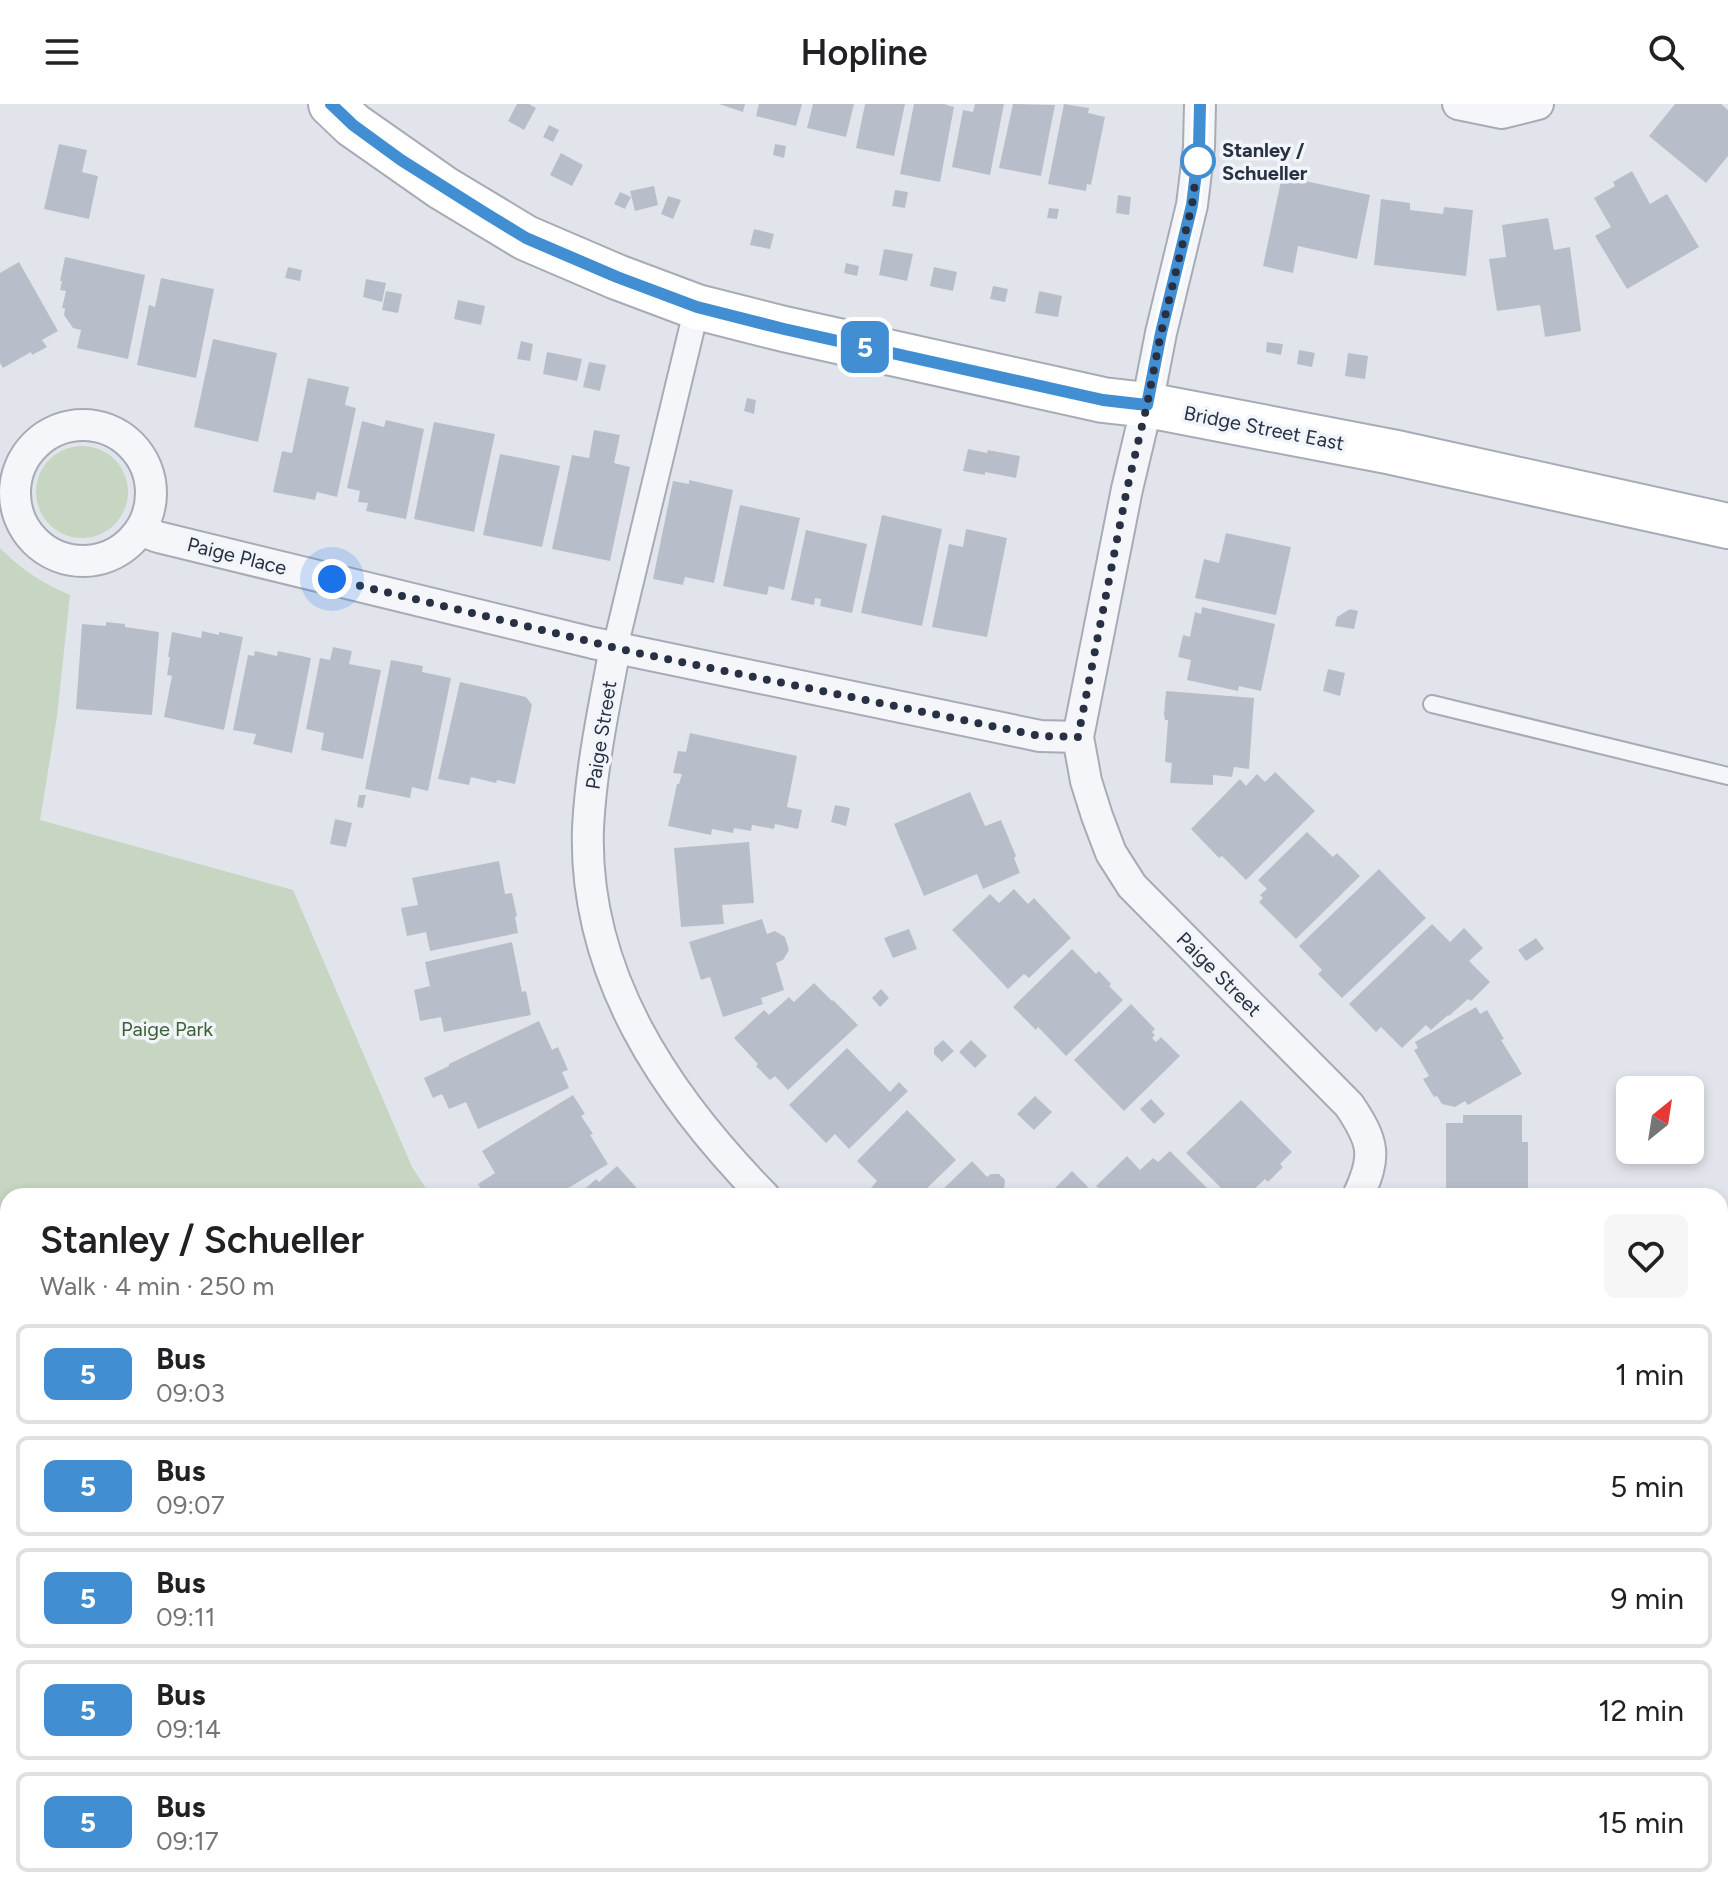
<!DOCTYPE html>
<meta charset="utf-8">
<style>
:root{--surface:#fff;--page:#f6f6f6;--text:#202124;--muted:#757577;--line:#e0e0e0}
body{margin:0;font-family:Figtree,sans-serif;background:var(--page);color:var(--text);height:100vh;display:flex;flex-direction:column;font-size:30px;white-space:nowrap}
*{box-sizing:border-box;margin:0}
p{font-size:26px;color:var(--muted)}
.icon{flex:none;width:44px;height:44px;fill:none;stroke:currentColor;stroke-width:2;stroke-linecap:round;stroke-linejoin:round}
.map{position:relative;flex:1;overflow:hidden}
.details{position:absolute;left:0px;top:1084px;width:1728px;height:714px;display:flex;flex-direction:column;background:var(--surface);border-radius:24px 24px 0 0;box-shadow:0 4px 12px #0003}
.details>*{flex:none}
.badge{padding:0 16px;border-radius:12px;font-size:28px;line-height:52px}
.needle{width:52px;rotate:30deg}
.controls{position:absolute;left:1616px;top:972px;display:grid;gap:16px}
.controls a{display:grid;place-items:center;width:88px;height:88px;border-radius:12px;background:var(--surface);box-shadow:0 4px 12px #0003;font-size:40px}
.you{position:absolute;width:40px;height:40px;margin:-20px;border:6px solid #fff;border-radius:50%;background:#1a73e8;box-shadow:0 0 0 12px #1a73e833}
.map>.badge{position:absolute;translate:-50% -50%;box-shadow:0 0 0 4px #fff}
.round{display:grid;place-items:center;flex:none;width:84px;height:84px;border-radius:12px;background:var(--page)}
.headline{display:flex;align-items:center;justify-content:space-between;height:136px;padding:0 40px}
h1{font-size:38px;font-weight:600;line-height:60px}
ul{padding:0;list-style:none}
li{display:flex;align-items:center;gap:24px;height:100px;margin:0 16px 12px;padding:0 24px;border:4px solid var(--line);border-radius:12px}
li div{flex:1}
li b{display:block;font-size:30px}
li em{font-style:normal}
li .badge{min-width:88px;font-weight:700;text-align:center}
header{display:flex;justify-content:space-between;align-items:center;height:104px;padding:0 40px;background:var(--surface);font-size:36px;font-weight:600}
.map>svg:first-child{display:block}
.green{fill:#c6d6c2}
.water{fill:#9ab1cd}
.building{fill:#b8bec9}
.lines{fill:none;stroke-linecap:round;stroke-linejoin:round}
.service-casing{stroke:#a6abb6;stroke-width:20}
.pedestrian-casing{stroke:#a6abb6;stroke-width:28}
.minor-casing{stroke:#a6abb6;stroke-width:34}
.secondary-casing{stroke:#a6abb6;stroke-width:48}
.service{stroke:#f5f6f9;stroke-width:16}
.pedestrian{stroke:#f5f6f9;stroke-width:24}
.minor{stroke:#f5f6f9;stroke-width:30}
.secondary{stroke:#fff;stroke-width:44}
.line-casing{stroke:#fff;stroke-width:18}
.line{stroke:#418ed3;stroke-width:12}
.walk{stroke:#283144;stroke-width:8;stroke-dasharray:0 14.4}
.stop-dot{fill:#fff;stroke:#418ed3;stroke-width:4}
.labels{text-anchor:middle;stroke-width:7;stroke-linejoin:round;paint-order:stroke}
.stop-label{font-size:20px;font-weight:bold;fill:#283144;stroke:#f1f4f8;text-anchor:start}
.street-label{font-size:20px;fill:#283144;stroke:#f1f4f8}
.park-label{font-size:20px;fill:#3b6134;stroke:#f1f4f8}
</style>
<header><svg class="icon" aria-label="menu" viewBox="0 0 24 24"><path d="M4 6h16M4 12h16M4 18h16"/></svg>Hopline<svg class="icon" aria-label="search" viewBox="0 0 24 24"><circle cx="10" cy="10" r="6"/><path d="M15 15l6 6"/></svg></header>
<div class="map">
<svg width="1728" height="1797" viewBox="0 0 1728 1797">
<rect width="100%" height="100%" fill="#e1e5eb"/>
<path class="green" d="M36 388a46 46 0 1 1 92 0a46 46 0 1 1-92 0Z
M0,444C22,466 42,479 70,491L57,612L40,716L293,786L412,1063L431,1092H8V1790H1470L1469,1797H0Z"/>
<path class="water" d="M1327,1790H1381L1379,1797H1327Z"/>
<path class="building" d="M517,0H529L536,4L524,26L508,17Z
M719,0H745L743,8Z
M759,0H802L796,22L756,12Z
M813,0H854L846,33L807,24Z
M865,0H905L894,52L856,44Z
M914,0H944L954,3L940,78L900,70Z
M975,0H1004L990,71L952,63L963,6L973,8Z
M1013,0L1055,1L1041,72L999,64Z
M1064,0L1089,4L1088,9L1105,13L1091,81L1087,80L1086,87L1048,80Z
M1675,0H1721L1728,6V52L1706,79L1649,32Z
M549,21L559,26L553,38L543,33Z
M59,40L87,46L82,68L98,72L89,115L44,105Z
M775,40L786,42L784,54L773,51Z
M561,49L583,61L572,82L550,71Z
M1632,67L1650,100L1667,90L1699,143L1627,185L1595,132L1611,123L1594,94L1615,82L1613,78Z
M1282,72L1370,91L1357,155L1298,142L1293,169L1263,162Z
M654,82L658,101L635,107L630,87Z
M895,86L908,88L905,104L892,102Z
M620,88L631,93L625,105L614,100Z
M1118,91L1131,93L1129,111L1116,109Z
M668,92L681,96L673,115L661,110Z
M1381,95L1410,99V106L1443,110L1444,103L1473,106L1466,172L1374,161Z
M1049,104L1059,105L1057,115L1047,114Z
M1548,114L1554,146L1570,143L1581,227L1545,233L1540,201L1497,207L1489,155L1506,153L1502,121Z
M754,125L774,130L770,145L750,141Z
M884,145L913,150L907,177L879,171Z
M65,153L145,171L128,255L77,244L81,226L73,224L64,211L65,204H62L66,187L60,186L62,177H60Z
M19,158L58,227L42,236L47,243L32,251L31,248L3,264L0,259V169Z
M846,159L859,162L857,172L844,169Z
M288,163L302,166L300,177L285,174Z
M934,163L957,168L953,187L930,182Z
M161,174L214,185L196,274L137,261L149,201L155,203Z
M366,175L386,179L382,198L363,193Z
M993,182L1008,185L1005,198L990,195Z
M386,187L402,190L398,209L382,206Z
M1039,187L1062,192L1058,213L1035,209Z
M458,196L485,202L481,221L454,215Z
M213,235L277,249L258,338L194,323Z
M521,237L533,240L530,257L517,255Z
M1267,238L1283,240L1281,251L1266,248Z
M1299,246L1315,249L1312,263L1297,260Z
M547,248L582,255L577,277L543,270Z
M1348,249L1368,252L1365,275L1345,272Z
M589,258L606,261L600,287L583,283Z
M308,274L349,283L345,301L356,304L337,393L317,388L315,396L273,388L282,347L292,349Z
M747,294L756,296L754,310L744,307Z
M386,316L424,325L406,415L366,407L368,399L358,398L360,387L347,384L362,317L384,323Z
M434,318L495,330L474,428L414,415Z
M594,326L620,331L614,359L630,363L610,457L552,445L572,351L589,354Z
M968,345L987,349L988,346L1020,352L1016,374L985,368V371L963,367Z
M500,350L560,362L542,443L483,431Z
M689,376L733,386L714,479L685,473L683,481L653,475L673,377L689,380Z
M740,401L800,414L784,486L769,482L767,491L723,482Z
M882,411L942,425L922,522L861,509Z
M966,425L1007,434L987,533L932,523L949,440L963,443Z
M806,426L867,440L852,509L820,502L821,495L815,494L814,501L791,496Z
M1226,429L1291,443L1276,511L1195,494L1204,455L1219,459Z
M1202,503L1275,520L1261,587L1239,582L1238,587L1187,576L1191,556L1178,553L1183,531L1190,533L1195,508L1201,510Z
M1350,505L1358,507L1354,525L1335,522L1337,513Z
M106,518L125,520V523L159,528L152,611L76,605L82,520L106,522Z
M202,527L219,531V528L243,533L224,626L164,613L172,572L167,571L170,553H168L172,528L201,534Z
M333,543L352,547L349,560L381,566L363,655L321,646L324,629L306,625L320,554L330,556Z
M255,547L277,552L278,547L311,554L292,649L253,640L256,630L233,626L248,551L254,552Z
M391,556L423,562L422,568L451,574L428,687L412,683L410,694L365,685Z
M1328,565L1345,569L1340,592L1323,587Z
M460,578L526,593L532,601L515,680L497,676L496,679L471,673L469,681L438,675Z
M1166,587L1254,594L1249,665L1234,663L1232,673L1213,671V681L1170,679L1172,659L1165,658L1168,616H1165L1164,610Z
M690,629L797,652L787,703L802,706L798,725L775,720L774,725L752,721L751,727L734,724L733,729L712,725L711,731L668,722L677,680H679L682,670L673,669L678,647L686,648Z
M1275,668L1315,707L1246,776L1222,752L1219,754L1191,725L1240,675L1246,682L1257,670L1265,678Z
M970,688L985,722L1001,716L1016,752L1014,754L1020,769L983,785L977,770L924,792L894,720Z
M359,691H366L363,704L357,703Z
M835,701L850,704L846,722L831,718Z
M335,715L352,719L346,743L330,740Z
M1307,728L1333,753L1337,749L1360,772L1296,835L1259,798L1263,794L1260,791L1267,785L1258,776Z
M749,738L754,799L722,801L724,820L681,823L674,744Z
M499,757L505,790L512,789L517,812L515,813L518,829L430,847L426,828L407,832L401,804L418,801L412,774Z
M1379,765L1426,814L1342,894L1318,870L1322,866L1299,842Z
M1014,785L1028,800L1034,794L1071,834L1029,874L1024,870L1008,885L952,826L990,790L999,799Z
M762,815L767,830L775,827L785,833L789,846L783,856L776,859L784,886L761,894L763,900L723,913L710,873L701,876L689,838Z
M1432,820L1450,838L1464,824L1483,844L1469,857L1490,878L1471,897L1468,895L1449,912L1448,911L1431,926L1426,921L1402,944L1381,923L1376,928L1349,900Z
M909,825L917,845L893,854L884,834Z
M1536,834L1544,845L1526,857L1518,846Z
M512,838L522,888L526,887L531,911L444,928L441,913L420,917L414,886L430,882L425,858Z
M1072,845L1096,870L1099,867L1111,880L1109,882L1123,896L1066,952L1038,923L1036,926L1013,903Z
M814,879L832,897L833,896L858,921L788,986L775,972L770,976L756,962L758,960L734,934L764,906L769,911L789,893L794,898Z
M881,885L889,894L880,903L872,894Z
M1131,900L1155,925L1152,928L1155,931L1152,934L1156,938L1161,933L1180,952L1124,1007L1074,956Z
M1476,903L1480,910L1487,906L1504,935L1501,936L1522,970L1468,1001L1465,997L1455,1003L1442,1000L1437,992L1434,993L1423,975L1429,972L1414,946L1418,944L1415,938Z
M539,917L552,946L558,943L568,966L562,968L569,984L478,1025L466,998L449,1005L442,990L433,994L424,974L449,962V960Z
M943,936L954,947L942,958L934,950V944Z
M971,936L987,952L975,964L959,948Z
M847,944L890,988L899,978L908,987L849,1045L835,1030L826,1039L789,1001Z
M573,991L585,1010L581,1012L593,1030L590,1031L608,1060L555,1092H485L478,1080L495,1069L482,1047Z
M1035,992L1052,1008L1034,1026L1017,1010Z
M1151,995L1165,1010L1154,1020L1140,1005Z
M1241,996L1292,1048L1280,1060L1283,1063L1268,1078L1265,1075L1247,1092H1229L1186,1049Z
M907,1006L956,1056L919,1092H878L871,1084L877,1077L857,1057Z
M1463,1011H1522V1038H1528V1092H1446V1019H1463Z
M1170,1047L1215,1092H1107L1096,1082L1127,1052L1140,1066L1153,1054L1158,1058Z
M972,1057L987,1073L991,1070H999L1005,1076L1004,1086L1010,1092H936Z
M617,1062L644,1092H577L596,1075L599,1078Z
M1072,1067L1088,1083L1079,1092H1062L1055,1084Z
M1532,1085H1544V1092H1532Z"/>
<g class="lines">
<g class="service-casing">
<path id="service" d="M1432,600L1728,672
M1720,1350L1728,1313
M1720,1382L1728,1384"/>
</g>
<g class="pedestrian-casing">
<path id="pedestrian" d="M615,544L697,203"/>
</g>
<g class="minor-casing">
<path id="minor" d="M1200,0L1199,43L1192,101L1161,229L1147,301L1127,385L1078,633L1086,677L1097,712L1111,749L1132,782L1349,1001C1374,1038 1377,1052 1358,1092
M1458,0L1502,9L1538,0
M15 389a68 68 0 1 1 136 0a68 68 0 1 1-136 0Z
M140,426L158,433L593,539L1040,632L1078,633
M615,544C604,603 591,664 588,724C583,870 666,992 764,1092"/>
</g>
<g class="secondary-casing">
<path id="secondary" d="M331,0L353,21L443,84L526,134L617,173L697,203L784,225L1103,296L1147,301L1392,348L1728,422"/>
</g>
<use href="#service" class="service"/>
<use href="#pedestrian" class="pedestrian"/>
<use href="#minor" class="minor"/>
<use href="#secondary" class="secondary"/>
</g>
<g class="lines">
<g class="line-casing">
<path id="line" d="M331,0L353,21L401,56L485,109L526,134L617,173L697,203L784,225L1103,296L1147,301L1161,229L1192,101L1199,43L1200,0"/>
</g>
<use href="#line" class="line"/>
<path class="walk" d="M332,475L633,548L1040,632L1078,633L1127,385L1147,301L1161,229L1192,101L1198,57"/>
</g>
<circle class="stop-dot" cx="1198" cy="57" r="16"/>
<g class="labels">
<g class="stop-label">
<text x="1222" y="53">Stanley /<tspan x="1222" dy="23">Schueller</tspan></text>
</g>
<g class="street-label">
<text transform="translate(1264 324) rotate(11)" y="7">Bridge Street East</text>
<text transform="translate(237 452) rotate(14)" y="7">Paige Place</text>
<text transform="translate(601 631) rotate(-81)" y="7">Paige Street</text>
<text transform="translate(1219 870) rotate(45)" y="7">Paige Street</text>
</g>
<g class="park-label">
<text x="167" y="932">Paige Park</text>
</g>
</g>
</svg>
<div class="controls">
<a><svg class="needle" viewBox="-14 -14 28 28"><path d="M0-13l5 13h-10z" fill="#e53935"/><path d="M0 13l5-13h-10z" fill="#757577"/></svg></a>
</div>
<div class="you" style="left:332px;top:475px"></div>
<b class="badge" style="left:865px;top:243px;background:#418ed3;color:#fff">5</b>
<section class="details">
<div class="headline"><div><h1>Stanley / Schueller</h1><p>Walk · 4 min · 250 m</p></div><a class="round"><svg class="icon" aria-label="heart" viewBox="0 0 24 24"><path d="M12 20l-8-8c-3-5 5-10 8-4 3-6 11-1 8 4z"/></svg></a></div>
<ul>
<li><span class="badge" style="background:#418ed3;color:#fff">5</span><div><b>Bus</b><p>09:03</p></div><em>1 min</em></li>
<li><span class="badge" style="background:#418ed3;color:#fff">5</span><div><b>Bus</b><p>09:07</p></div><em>5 min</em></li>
<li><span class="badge" style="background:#418ed3;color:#fff">5</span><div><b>Bus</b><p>09:11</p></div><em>9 min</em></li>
<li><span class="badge" style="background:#418ed3;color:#fff">5</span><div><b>Bus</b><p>09:14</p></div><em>12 min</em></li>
<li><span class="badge" style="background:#418ed3;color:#fff">5</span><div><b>Bus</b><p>09:17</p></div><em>15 min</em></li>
</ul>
</section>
</div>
